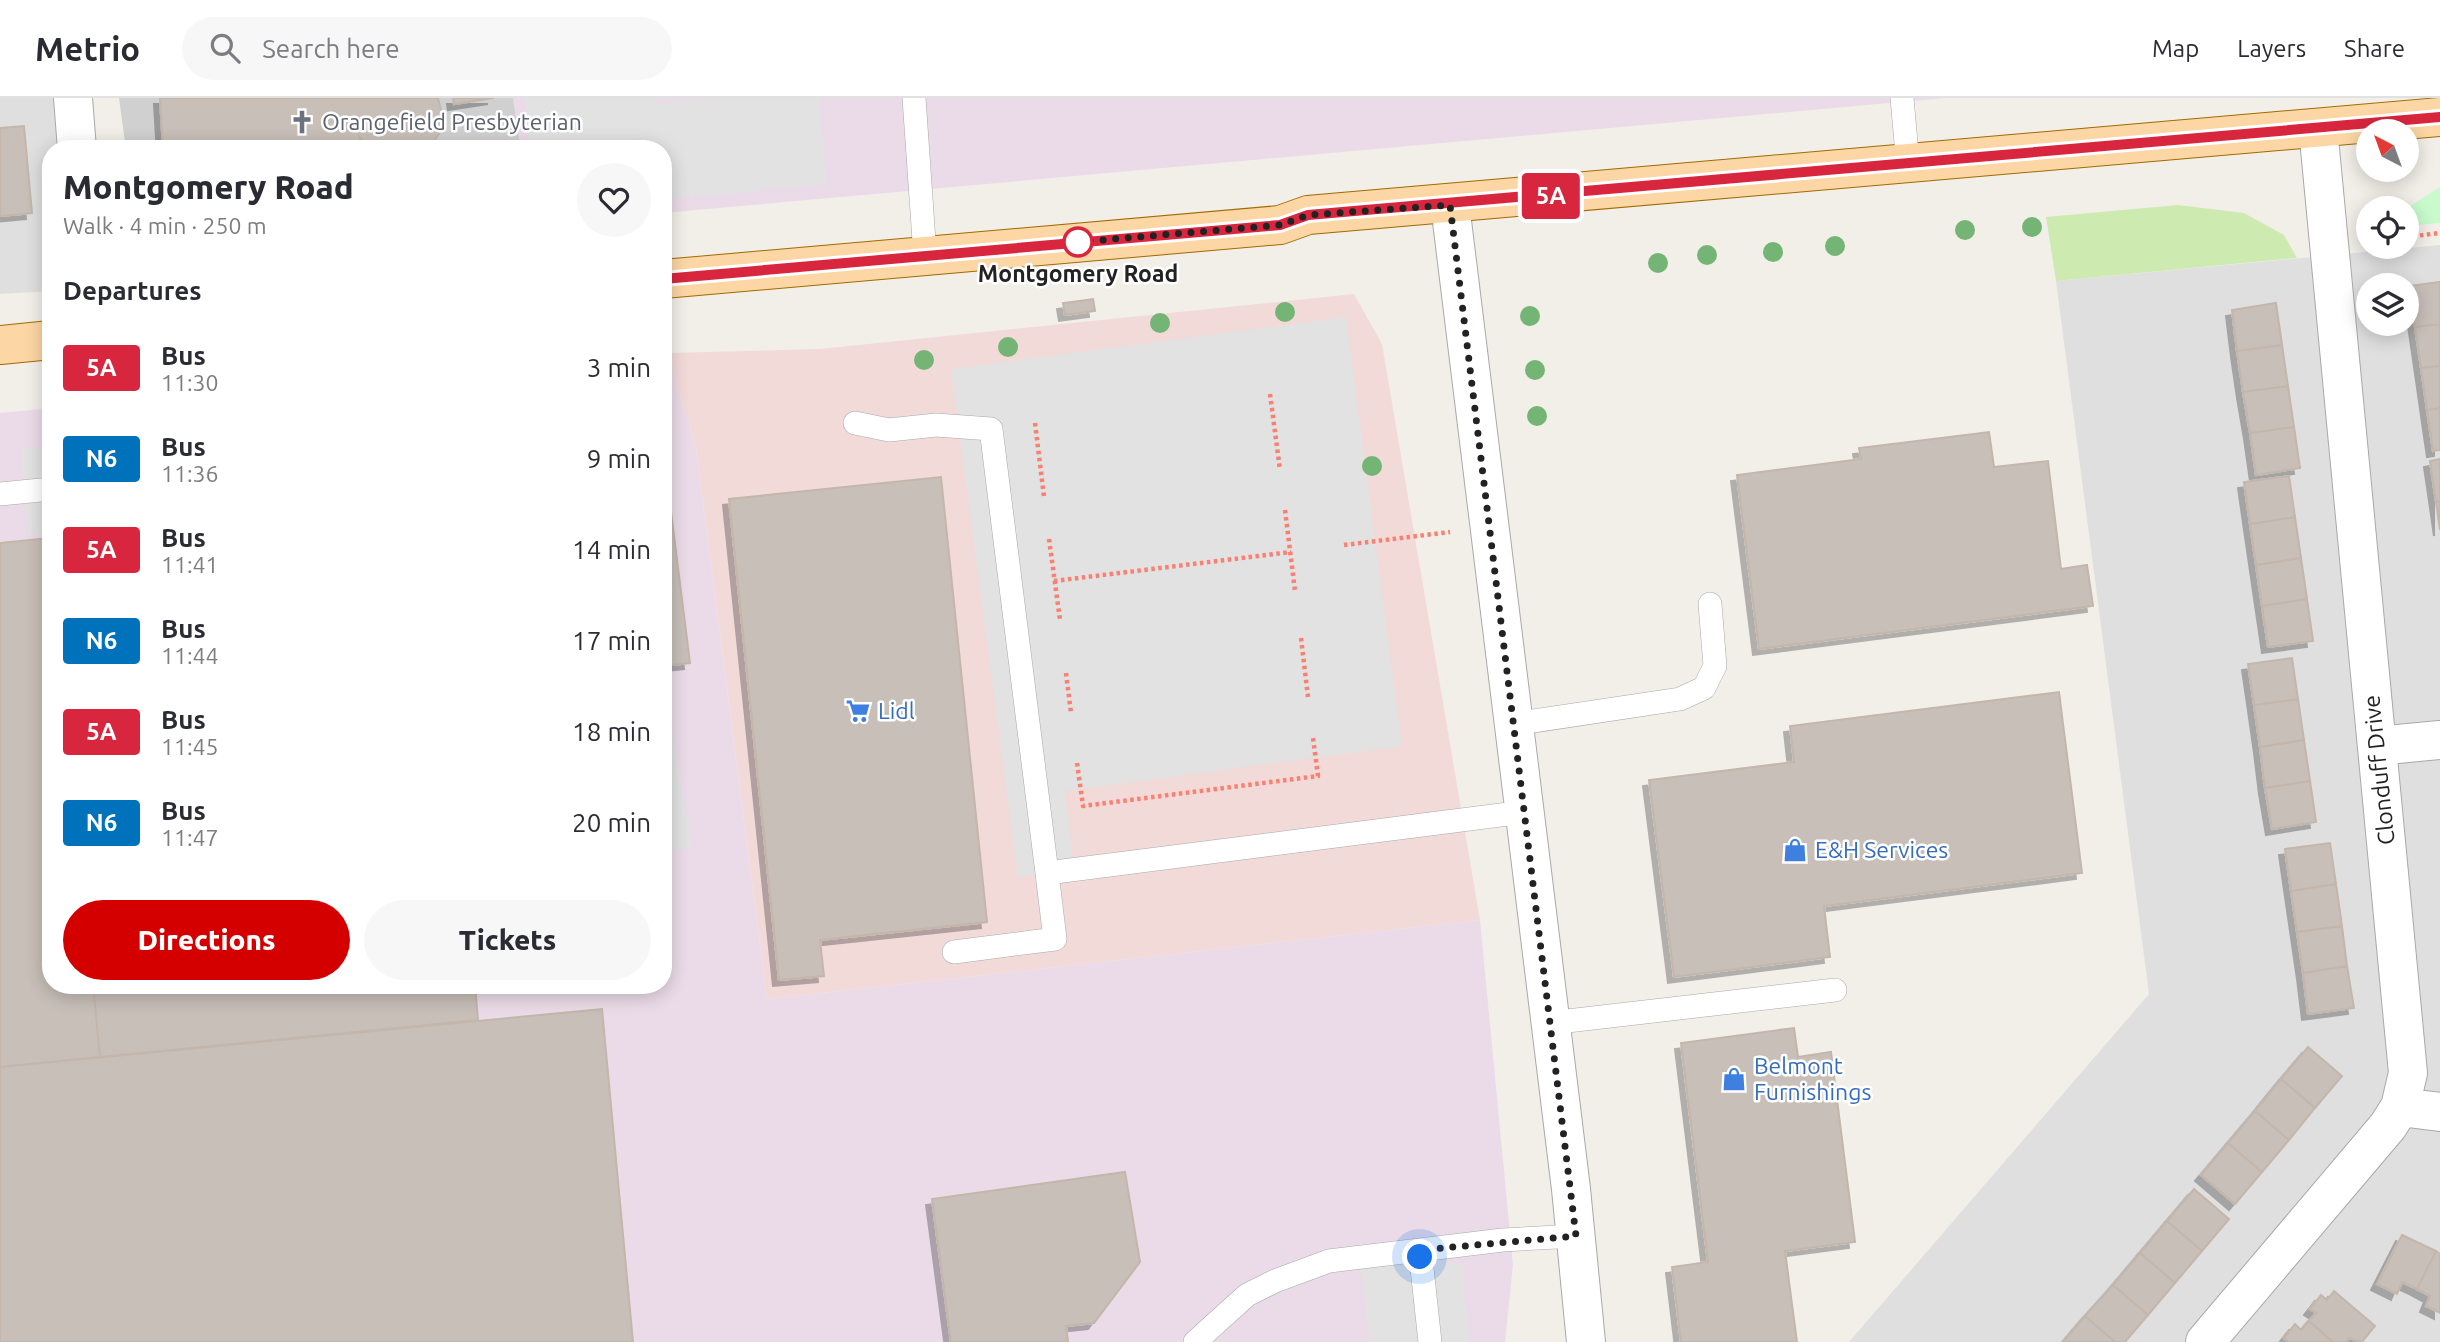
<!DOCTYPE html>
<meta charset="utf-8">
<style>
:root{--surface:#fff;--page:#f7f7f7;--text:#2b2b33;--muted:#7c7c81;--line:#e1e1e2;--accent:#d40000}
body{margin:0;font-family:Ubuntu,sans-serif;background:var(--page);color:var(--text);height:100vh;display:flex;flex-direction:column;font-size:26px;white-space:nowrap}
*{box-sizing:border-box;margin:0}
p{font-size:23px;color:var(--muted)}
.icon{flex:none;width:38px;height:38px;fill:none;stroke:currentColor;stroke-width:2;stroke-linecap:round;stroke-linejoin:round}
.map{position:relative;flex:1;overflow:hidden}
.drawer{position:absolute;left:42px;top:42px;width:630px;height:854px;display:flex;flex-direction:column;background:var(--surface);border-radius:28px;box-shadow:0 4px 18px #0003}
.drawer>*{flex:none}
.badge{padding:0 14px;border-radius:5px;font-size:24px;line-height:46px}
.needle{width:46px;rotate:319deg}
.tools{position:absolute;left:2356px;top:21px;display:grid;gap:14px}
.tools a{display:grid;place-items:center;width:63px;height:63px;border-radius:50%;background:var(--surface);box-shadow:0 4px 18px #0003;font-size:35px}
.you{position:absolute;width:35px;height:35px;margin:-18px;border:5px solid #fff;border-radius:50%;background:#1a73e8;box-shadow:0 0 0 10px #1a73e833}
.map>.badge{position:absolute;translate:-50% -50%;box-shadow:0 0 0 4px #fff}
h2{padding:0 21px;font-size:26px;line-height:63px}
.round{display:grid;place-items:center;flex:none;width:74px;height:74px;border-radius:37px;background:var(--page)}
.head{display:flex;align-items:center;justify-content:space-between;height:119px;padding:0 21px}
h1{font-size:33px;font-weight:800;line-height:52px}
.cta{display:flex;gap:14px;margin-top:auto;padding:14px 21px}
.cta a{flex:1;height:80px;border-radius:42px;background:var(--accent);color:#fff;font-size:28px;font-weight:800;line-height:80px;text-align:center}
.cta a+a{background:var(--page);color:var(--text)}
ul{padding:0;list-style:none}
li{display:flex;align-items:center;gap:21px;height:91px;padding:0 21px}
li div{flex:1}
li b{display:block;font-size:26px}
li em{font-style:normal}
li .badge{min-width:77px;font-weight:700;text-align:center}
header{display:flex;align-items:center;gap:42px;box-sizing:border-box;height:98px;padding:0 35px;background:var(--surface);border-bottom:2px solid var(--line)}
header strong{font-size:33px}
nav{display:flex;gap:38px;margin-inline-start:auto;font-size:24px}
.search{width:490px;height:63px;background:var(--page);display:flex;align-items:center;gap:18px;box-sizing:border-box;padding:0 24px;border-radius:38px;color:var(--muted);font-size:26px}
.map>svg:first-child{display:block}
.residential{fill:#e0dfdf;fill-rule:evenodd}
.commercial{fill:#f2dad9}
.industrial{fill:#ebdbe8}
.religious{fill:#d0d0d0}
.grass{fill:#cdebb0}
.park{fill:#c8facc}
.parking{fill:#e2e2e2}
.building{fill:#c7bfb8;stroke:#c4b6ab;stroke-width:2;filter:url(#shadow)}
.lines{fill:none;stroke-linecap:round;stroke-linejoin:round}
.service-casing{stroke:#a9a9a9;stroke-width:24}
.minor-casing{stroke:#a9a9a9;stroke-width:40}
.tertiary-casing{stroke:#a9a9a9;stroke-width:40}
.primary-casing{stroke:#a06b00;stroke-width:40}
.path{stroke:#fa8072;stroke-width:4.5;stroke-dasharray:3.5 3.5;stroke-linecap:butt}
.service{stroke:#fff;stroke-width:23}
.minor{stroke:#fff;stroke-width:38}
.tertiary{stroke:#fff;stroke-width:38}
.primary{stroke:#fcd6a4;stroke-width:38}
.tree{fill:#74b475}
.line-casing{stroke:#fff;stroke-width:16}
.line{stroke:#d7263d;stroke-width:10}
.walk{stroke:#222;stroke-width:7;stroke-dasharray:0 12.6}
.stop-dot{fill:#fff;stroke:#d7263d;stroke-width:3.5}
.labels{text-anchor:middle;stroke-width:5;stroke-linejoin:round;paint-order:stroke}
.worship-label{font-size:23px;fill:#5b616d;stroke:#fff;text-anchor:start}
.stop-label{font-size:23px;font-weight:bold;fill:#222;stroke:#fff}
.shop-label{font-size:23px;fill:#366cbe;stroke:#fff;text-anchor:start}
.street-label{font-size:23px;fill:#222;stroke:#fff}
</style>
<header>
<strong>Metrio</strong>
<div class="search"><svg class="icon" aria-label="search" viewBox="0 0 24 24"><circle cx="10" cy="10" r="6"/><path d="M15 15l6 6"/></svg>Search here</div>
<nav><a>Map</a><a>Layers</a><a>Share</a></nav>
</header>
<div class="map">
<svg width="2440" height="1244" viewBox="0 0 2440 1244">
<defs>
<filter id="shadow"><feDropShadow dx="-6" dy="6" stdDeviation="0" flood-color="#0004"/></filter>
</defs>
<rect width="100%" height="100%" fill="#f2efe9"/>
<path class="residential" d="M0,0H56L61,51H51V193L0,196Z
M2440,147V1244H1849L2149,896L2056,183ZM2368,187H2406V226H2368Z"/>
<path class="commercial" d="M1354,196L1382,246L1480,822L767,901L696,350L668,255L820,251Z"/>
<path class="industrial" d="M513,0H1945L663,115V51H521Z
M668,255L696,350L767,901L1480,822L1513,1167L1505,1244H0V315L51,310V887H663V256Z"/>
<path class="religious" d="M119,0H513L521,51H126Z"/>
<path class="grass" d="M2178,107L2244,115L2284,137L2297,160L2056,183L2046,119Z"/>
<path class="park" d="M2440,89V125L2407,128V110Z"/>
<path class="parking" d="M524,0H655L656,6L715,0H819L827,86L663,102V51H529Z
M1346,219L1402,648L1065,693L1074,771L1018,779L951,271Z
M663,289H670L672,321L663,338Z
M51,348V435L28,437L21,351Z
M667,594L692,750L663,754V595Z
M1420,1159L1462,1166L1470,1244H1369L1361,1167Z"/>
<path class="building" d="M160,0H438L442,16V31L429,51H368L359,38V51H163Z
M453,0H494L454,6Z
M24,28L32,115L0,118V30Z
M2440,184V226L2415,229L2409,188Z
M1093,201L1095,213L1065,217L1063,205Z
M2276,205L2282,247L2237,253L2232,212Z
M2440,226V268L2421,270L2415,229Z
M2282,247L2288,288L2243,294L2237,253Z
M2440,268V310L2427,312L2421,270Z
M2288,288L2294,329L2250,335L2243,294Z
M2440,310V352L2433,353L2427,312Z
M2294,329L2300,370L2256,377L2250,335Z
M1989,334L1994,369L2048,363L2061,471L2087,467L2093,508L1759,551L1737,377L1861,361L1859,350Z
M2440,361V403L2436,404L2430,363Z
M663,374H666L690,565L663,568Z
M2289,378L2295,419L2250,426L2244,384Z
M941,379L987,824L820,842L824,878L779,882L729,401Z
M2440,403V432L2436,404Z
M2295,419L2301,460L2256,467L2250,426Z
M49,440L51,887H93L100,959L0,969V445Z
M2301,460L2307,501L2262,508L2256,467Z
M2307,501L2313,543L2268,549L2262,508Z
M2292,560L2298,601L2254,607L2248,566Z
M2059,594L2082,775L1824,808L1830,859L1674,879L1649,682L1794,664L1790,628Z
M2298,601L2304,642L2260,649L2254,607Z
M2304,642L2310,683L2265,690L2260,649Z
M2310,683L2316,724L2272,731L2265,690Z
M2330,745L2336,786L2291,793L2285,751Z
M2336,786L2342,828L2297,834L2291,793Z
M2342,828L2347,868L2303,875L2297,834Z
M2347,868L2354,910L2308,916L2303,875Z
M93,887H475L478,922L100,959Z
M602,911L633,1244H0V969Z
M1794,930L1798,959L1831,954L1855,1144L1785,1153L1797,1244H1681L1672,1169L1708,1164L1681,945Z
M2308,949L2342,978L2315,1010L2281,981Z
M2281,981L2315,1010L2289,1042L2255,1013Z
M2255,1013L2289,1042L2262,1074L2228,1045Z
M2228,1045L2262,1074L2235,1106L2201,1077Z
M1125,1074L1140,1164L1094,1225L1066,1228L1068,1244H951L932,1101Z
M2194,1091L2229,1121L2202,1153L2167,1123Z
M2167,1123L2202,1153L2175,1185L2140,1155Z
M2402,1137L2436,1153L2417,1191L2402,1184L2397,1196L2377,1186Z
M2436,1153L2440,1156V1215L2426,1208L2430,1198L2417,1191Z
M2140,1155L2175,1185L2148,1217L2113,1187Z
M2113,1187L2148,1217L2125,1244H2115L2085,1218Z
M2334,1193L2375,1228L2362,1244L2349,1240L2346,1244H2333L2309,1223L2316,1215L2310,1211L2321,1197L2327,1202Z
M2085,1218L2115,1244H2063Z
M2309,1223L2333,1244H2289L2284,1240L2295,1226L2301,1232Z"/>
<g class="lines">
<g class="service-casing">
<path id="service" d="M914,0L925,157
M1902,0L1908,67
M855,325L889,332L936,327L991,331L1047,775L1524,714
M0,396L51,391
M1514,626L1680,601L1704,590L1715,568L1710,506
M954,854L1055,841L1047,775
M1550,925L1835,892
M1420,1152L1430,1244
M1195,1244L1247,1197L1275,1183L1329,1163L1503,1142L1576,1138"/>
</g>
<g class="minor-casing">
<path id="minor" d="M73,0L77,51
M2377,648L2440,642
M2400,1009L2440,1014
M2205,1244L2388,1028L2400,1009L2408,975L2318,30"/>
</g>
<g class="tertiary-casing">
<path id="tertiary" d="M1450,107L1571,1091L1586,1244"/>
</g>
<g class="primary-casing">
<path id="primary" d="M663,181L1280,127L1308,117L2440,19
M0,247L51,242"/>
</g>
<path class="path" d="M2406,139L2440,135
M1270,296L1280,372
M1035,325L1044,399
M1285,412L1295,493
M1049,441L1060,522
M1344,447L1450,434
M1054,483L1291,454
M1301,540L1308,599
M1066,575L1071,615
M1077,665L1083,708L1318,678L1313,640"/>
<use href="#service" class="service"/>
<use href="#minor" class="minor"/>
<use href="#tertiary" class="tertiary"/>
<use href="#primary" class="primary"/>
</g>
<g class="tree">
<circle cx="2032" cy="129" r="10"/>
<circle cx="1965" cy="132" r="10"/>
<circle cx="1835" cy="148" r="10"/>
<circle cx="1773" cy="154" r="10"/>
<circle cx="1707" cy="157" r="10"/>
<circle cx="1658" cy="165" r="10"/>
<circle cx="1285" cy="214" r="10"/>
<circle cx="1530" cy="218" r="10"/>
<circle cx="1160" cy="225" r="10"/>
<circle cx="1008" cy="249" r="10"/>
<circle cx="924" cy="262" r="10"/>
<circle cx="1535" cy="272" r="10"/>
<circle cx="1537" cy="318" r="10"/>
<circle cx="1372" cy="368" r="10"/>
</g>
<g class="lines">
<g class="line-casing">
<path id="line" d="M663,181L1280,127L1308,117L2440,19"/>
</g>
<use href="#line" class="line"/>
<path class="walk" d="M1078,144L1280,127L1308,117L1450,107L1576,1138L1420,1152V1159"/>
</g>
<defs>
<g id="church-bare" transform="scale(1.89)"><path d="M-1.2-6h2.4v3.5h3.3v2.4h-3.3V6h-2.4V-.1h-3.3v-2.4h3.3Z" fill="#6b7280" stroke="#fff" stroke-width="2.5" paint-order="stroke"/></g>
<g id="supermarket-bare" transform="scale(1.89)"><path d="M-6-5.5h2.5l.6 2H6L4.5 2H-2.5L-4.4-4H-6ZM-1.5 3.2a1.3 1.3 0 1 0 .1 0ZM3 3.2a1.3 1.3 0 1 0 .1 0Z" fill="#3f7fe0" stroke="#fff" stroke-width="2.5" paint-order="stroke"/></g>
<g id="shop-bare" transform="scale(1.89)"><path d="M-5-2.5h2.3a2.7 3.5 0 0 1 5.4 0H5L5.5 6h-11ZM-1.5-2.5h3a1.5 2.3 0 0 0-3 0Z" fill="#3f7fe0" stroke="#fff" stroke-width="2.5" paint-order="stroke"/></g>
</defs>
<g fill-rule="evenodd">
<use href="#church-bare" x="302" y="24"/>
<use href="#supermarket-bare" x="858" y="613"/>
<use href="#shop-bare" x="1795" y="752"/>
<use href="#shop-bare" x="1734" y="981"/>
</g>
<circle class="stop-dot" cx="1078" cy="144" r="14"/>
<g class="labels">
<g class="worship-label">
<text x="322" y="32">Orangefield Presbyterian</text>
</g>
<g class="stop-label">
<text x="1078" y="184">Montgomery Road</text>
</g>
<g class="shop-label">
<text x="878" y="621">Lidl</text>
<text x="1815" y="760">E&amp;H Services</text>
<text x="1754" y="976">Belmont<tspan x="1754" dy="26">Furnishings</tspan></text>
</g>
<g class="street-label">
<text transform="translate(2379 672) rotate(-96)" y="8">Clonduff Drive</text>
</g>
</g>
</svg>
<div class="tools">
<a><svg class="needle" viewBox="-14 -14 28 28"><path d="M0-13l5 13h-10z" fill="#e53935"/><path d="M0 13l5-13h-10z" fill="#7c7c81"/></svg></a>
<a><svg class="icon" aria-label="locate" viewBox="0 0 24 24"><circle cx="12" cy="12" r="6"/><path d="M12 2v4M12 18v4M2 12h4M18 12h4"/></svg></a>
<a><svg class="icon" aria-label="layers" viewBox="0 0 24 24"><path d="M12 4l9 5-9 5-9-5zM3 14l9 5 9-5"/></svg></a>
</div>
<div class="you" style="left:1420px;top:1159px"></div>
<b class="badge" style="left:1551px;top:98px;background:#d7263d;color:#fff">5A</b>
<section class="drawer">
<div class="head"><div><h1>Montgomery Road</h1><p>Walk · 4 min · 250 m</p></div><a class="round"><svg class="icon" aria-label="heart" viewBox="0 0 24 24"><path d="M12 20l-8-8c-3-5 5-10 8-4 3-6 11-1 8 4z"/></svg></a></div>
<h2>Departures</h2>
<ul>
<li><span class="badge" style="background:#d7263d;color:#fff">5A</span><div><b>Bus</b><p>11:30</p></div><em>3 min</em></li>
<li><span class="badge" style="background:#0072bc;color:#fff">N6</span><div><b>Bus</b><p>11:36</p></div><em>9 min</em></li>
<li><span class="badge" style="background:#d7263d;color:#fff">5A</span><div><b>Bus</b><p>11:41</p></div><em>14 min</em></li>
<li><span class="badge" style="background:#0072bc;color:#fff">N6</span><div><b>Bus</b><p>11:44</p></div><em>17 min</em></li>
<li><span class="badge" style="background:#d7263d;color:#fff">5A</span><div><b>Bus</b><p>11:45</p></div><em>18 min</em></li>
<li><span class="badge" style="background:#0072bc;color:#fff">N6</span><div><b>Bus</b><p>11:47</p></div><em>20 min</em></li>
</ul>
<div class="cta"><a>Directions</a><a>Tickets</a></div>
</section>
</div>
